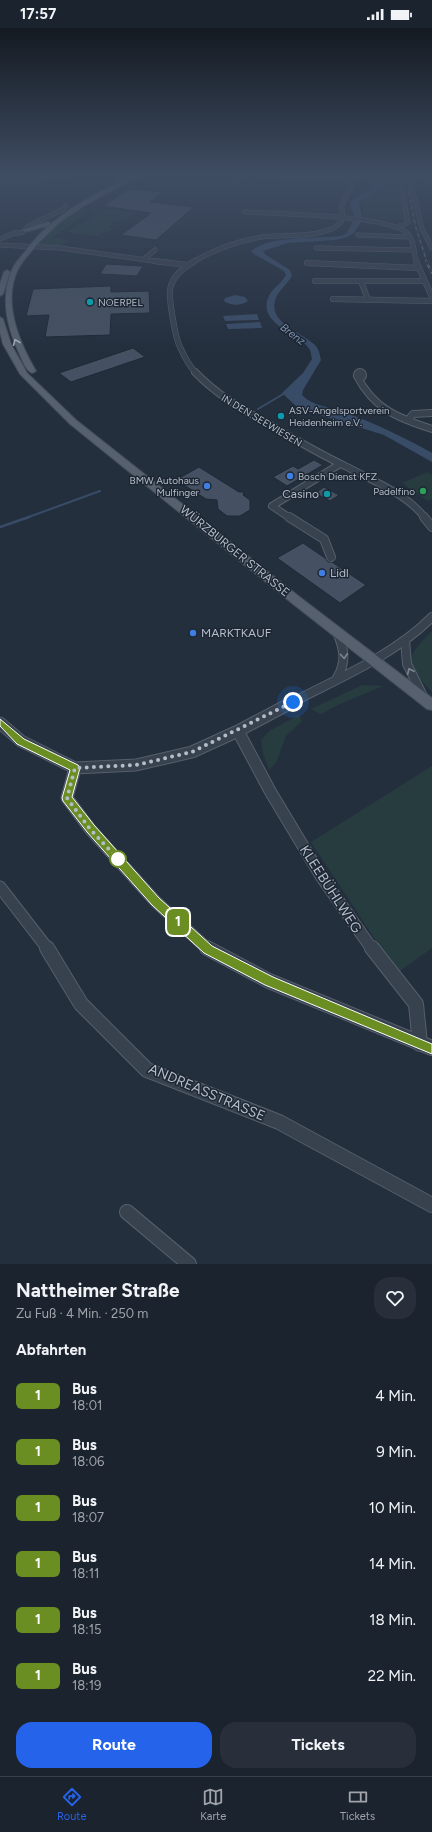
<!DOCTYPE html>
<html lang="de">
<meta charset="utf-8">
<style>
:root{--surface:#1b232e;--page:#282f3a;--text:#f1f3f6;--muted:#a0a4aa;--line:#39404a;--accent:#2563eb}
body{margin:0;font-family:Figtree,sans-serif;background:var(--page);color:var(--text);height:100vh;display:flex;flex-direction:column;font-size:15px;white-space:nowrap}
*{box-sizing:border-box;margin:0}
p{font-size:13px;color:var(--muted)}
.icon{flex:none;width:22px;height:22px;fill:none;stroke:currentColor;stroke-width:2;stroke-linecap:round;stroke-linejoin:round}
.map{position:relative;height:1236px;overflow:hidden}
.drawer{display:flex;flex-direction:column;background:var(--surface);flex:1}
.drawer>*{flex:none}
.badge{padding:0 8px;border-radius:6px;font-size:14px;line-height:26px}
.you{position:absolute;width:20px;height:20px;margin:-10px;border:3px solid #fff;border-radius:50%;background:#1a73e8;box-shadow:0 0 0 6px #1a73e833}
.map>.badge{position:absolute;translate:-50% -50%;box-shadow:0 0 0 2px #fff}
h2{padding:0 16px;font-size:15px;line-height:36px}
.round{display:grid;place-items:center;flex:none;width:42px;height:42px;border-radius:16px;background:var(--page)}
.summary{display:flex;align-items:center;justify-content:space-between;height:68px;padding:0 16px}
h1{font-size:19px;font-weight:700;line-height:30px}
.primary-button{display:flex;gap:8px;margin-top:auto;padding:8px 16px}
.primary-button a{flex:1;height:46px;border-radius:16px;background:var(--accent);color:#fff;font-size:16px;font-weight:700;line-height:46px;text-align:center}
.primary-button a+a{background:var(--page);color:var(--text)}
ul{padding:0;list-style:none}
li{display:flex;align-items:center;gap:12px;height:56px;padding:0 16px}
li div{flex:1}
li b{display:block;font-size:15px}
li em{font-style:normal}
li .badge{min-width:44px;font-weight:700;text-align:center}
.status{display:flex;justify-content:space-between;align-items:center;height:28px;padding:0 20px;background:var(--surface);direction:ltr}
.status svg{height:11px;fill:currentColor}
.tab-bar{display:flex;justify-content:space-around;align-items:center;height:56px;border-top:1px solid var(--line);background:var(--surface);font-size:11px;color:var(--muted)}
.tab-bar a{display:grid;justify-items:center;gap:2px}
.tab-bar .on{color:var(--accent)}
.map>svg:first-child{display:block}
.green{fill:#263c3f}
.water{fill:#394c67}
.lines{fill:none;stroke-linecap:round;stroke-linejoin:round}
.stream-far1{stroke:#394c67;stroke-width:2}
.stream{stroke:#394c67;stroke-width:2.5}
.building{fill:#455162;stroke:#1f2835}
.minor-far5-casing{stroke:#565f6c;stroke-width:5}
.minor-far4-casing{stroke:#565f6c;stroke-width:6}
.minor-far3-casing{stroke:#565f6c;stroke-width:8}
.minor-far2-casing{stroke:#565f6c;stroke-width:10}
.minor-far1-casing{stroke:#565f6c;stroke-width:13}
.minor-casing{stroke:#565f6c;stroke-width:16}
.major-casing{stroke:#414a57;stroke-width:2}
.minor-far5{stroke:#38414e;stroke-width:4}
.minor-far4{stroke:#38414e;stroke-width:5}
.minor-far3{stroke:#38414e;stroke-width:6}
.minor-far2{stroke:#38414e;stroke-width:8}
.minor-far1{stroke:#38414e;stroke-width:11}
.minor{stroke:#38414e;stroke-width:14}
.major{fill:#56606e;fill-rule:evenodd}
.rail-far1-casing{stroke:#5a6575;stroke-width:1.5}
.rail-casing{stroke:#5a6575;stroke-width:2.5}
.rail-far1{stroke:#1d2633;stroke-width:1;stroke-dasharray:3.5;stroke-linecap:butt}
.rail{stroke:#1d2633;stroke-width:1.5;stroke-dasharray:4;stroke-linecap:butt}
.major-bridge-casing{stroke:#414a57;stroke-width:6;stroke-linecap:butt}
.major-bridge{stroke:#56606e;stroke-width:5}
.oneway{stroke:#a1aab7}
.oneway2{stroke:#7c8592}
.line{fill:#6b8e23;stroke:#fff}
.walk{stroke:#b4bcc9;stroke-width:4;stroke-dasharray:0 7.2}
.culture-dot{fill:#0f9aa8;stroke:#1d2633;stroke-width:1.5}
.shop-dot{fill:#3f7fe0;stroke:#1d2633;stroke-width:1.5}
.leisure-dot{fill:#2e9e5b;stroke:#1d2633;stroke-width:1.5}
.stop-dot{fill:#fff;stroke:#6b8e23;stroke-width:2}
.labels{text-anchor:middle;stroke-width:3;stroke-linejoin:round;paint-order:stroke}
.far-poi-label{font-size:10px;fill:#b4bcc9;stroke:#1d2633;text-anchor:start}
.far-street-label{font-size:10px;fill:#b4bcc9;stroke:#1d2633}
.far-water-label{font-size:11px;font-style:italic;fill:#7c92b1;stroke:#1d2633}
.poi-label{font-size:12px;fill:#b4bcc9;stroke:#1d2633;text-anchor:start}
.street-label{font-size:12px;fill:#b4bcc9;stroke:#1d2633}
.near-street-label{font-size:14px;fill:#b4bcc9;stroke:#1d2633}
</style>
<div class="status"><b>17:57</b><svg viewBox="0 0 49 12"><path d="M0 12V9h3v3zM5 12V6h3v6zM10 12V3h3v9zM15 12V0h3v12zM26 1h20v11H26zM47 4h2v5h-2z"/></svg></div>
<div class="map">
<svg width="432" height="1236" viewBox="0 0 432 1236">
<rect width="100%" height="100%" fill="#242f3e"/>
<path class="green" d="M0,147H71C50,155 21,158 0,154Z
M367,147L370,153L351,154L337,148Z
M376,147H396L405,192L364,190L361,174L375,165L380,160Z
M129,157L109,163L80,180L86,181L83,184L87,185L53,209L69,212L59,219L35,218C57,192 100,155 137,157Z
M95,180L136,185L126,192L115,193L109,199L112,202L100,206L103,209L68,204L97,185L89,184Z
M427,444L432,447V471L428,473L402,455Z
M432,603V664C404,634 403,632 432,603Z
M362,657L383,658L340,676L321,686L311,681Z
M299,687L302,693L286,708L276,735L269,742L263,726L261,712L269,703Z
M432,738V920L397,945L311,814Z"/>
<path class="water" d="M367,147H374L379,160L374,165L359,174L362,190L355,189L350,177L352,172L373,159Z
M354,191L362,192L354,205L347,209L336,212L288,215L263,223L266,227L290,242L292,248C288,255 279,262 276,270C266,295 303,304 316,318C319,322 320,328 321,332L303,362L302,367C312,378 330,379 344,384C374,395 404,409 432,425V434L384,407L310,384L296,378L282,365L303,345L312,331C311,328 311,324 310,322C302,306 253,296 270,266C274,259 282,255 286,247L284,243L254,226L251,223C270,207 317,211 341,208L347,205Z
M235,267L245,269L248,273C241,278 231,278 224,273L225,270Z
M257,286L259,292L225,293L223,288Z
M260,294L262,300L228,301L226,296Z"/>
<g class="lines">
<path class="stream-far1" d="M258,381L285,365
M26,490L100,463"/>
<path class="stream" d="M0,499L29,489"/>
</g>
<path class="building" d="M129,161L163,164L150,174L194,179L156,212L121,207L151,185L103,178Z
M106,236L143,238L137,248L100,246Z
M111,258V264L149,263L150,285L111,286L110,307L45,309L49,287L26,288L33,261Z
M133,320L145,329L71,354L59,345Z
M314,432L323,437L287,458L273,449L293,438L298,441Z
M199,439L239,464H244L243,467L250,472V482L240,488H227L218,481L217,472L206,471L176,452Z
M324,459L339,467L330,473L315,465Z
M303,515L325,530L328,534H332L366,557L340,575L277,530Z"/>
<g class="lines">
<g class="minor-far5-casing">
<path id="minor-far5" d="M264,147L310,151L334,148
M414,147L410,152L422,201L432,220
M427,152H432
M232,155L240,147
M245,184C274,186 390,187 407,205C414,211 414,225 416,234
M399,198L408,195L401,155
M12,206L23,204L28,198L62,182L66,178
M358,207L410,209
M0,211L17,204
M0,217L60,220L161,234
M316,220L413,222
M144,231L155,222
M193,234C215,221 238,213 262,209C284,206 324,211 340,195C345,189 341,184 342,177C344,171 349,164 352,158L346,152L332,147"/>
</g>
<g class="minor-far4-casing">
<path id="minor-far4" d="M154,233L187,237
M195,233C184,239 172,248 170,262C169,272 175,309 180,319C184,328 189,338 196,345
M416,233L432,269
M307,235L419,240
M315,253H424
M361,253L368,272
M333,271L432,273"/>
</g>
<g class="minor-far3-casing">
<path id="minor-far3" d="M195,344C215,365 238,379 264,393C292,410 320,426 349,440C375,454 407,466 425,490
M357 347a3 3 0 1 1 6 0a3 3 0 1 1-6 0Z
M357,348C374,381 398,390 432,401
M408,392L413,386L432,385
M290,490L272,478L340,436"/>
</g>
<g class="minor-far2-casing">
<path id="minor-far2" d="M289,489L324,511L331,529
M424,489L432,499
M337,604C344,621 347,633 337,650
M405,612L407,636L424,670
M287,677C336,651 392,629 432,589"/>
</g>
<g class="minor-far1-casing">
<path id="minor-far1" d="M0,695L21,713L75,740L136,737L192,724L238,703L289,676
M238,703L270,763L321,848L372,921
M75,740L67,770L90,801L156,874L208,921
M0,859L48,921"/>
</g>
<g class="minor-casing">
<path id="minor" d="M47,920L81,976L147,1042L279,1094L432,1177
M207,920L269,953L432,1020
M372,920L416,976L420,1016
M127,1184L189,1236"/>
</g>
<g class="major-casing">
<path id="major" d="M135,147H141L85,177L60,194L37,216L32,215C59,183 98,164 135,147Z
M48,194L51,196L50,197L25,204L22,202Z
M28,220L33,221C28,227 22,234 18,241C2,274 19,314 36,343L32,345C26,343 22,331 19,325C7,300 0,269 12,242C15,234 23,227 28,220Z
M7,242L10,244L3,266L0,268V256L4,244Z
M0,289L3,291L11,316L27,345L76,392L301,570L432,670V682L427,681L293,576L70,396L20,346L3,316L0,304Z"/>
</g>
<use href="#minor-far5" class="minor-far5"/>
<use href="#minor-far4" class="minor-far4"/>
<use href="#minor-far3" class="minor-far3"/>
<use href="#minor-far2" class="minor-far2"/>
<use href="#minor-far1" class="minor-far1"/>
<use href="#minor" class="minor"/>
<use href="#major" class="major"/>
<g class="rail-far1-casing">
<path id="rail-far1" d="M406,147L415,197L427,234"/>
</g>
<g class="rail-casing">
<path id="rail" d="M426,233L432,245"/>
</g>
<use href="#rail-far1" class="rail-far1"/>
<use href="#rail" class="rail"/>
<g class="major-bridge-casing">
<path id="major-bridge" d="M30,221L35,215"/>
</g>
<use href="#major-bridge" class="major-bridge"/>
</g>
<defs><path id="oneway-chevron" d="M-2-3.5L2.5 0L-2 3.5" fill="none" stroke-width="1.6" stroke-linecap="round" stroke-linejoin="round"/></defs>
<use class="oneway" href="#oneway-chevron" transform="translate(16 314) rotate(-112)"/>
<g class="oneway2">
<use href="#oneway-chevron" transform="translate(344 628) rotate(86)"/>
<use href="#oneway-chevron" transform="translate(410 643) rotate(-115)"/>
</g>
<linearGradient id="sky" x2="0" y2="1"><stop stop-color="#141a22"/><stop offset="0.46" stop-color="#3f4d63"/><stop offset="1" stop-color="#3f4d63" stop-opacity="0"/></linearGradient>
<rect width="432" height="320" fill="url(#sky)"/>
<path class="line" d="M0,691L24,711L78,737L80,740L72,769L94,797L159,870L212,918L273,949L432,1016V1026L265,957L204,925L152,877L87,804L63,773L62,770L70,742L17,716L0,698Z"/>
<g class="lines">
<path class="walk" d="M118,831L90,801L67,770L75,740L136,737L192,724L293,674"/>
</g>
<g class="culture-dot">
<circle cx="90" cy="274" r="4"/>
<circle cx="281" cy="388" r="4"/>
<circle cx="327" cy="466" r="4"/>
</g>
<g class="shop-dot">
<circle cx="290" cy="448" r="4"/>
<circle cx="207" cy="458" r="4"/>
<circle cx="322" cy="545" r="4"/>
<circle cx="193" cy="605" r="4"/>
</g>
<circle class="leisure-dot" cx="423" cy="463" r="4"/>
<circle class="stop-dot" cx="118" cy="831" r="8"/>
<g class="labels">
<g class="far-poi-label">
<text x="98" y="278">NOERPEL</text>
<text x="289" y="386">ASV-Angelsportverein<tspan x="289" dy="12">Heidenheim e.V.</tspan></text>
<text x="298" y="452">Bosch Dienst KFZ</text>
<text x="199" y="456" text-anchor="end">BMW Autohaus<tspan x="199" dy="12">Mulfinger</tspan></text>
<text x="415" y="467" text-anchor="end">Padelfino</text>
</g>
<g class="far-street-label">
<text transform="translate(262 392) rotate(31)" y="4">IN DEN SEEWIESEN</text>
</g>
<g class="far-water-label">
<text transform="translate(293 306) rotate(37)" y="4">Brenz</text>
</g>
<g class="poi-label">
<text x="319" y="470" text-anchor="end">Casino</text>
<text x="330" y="549">Lidl</text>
<text x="201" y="609">MARKTKAUF</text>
</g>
<g class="street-label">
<text transform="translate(235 523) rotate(39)" y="4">WÜRZBURGER STRASSE</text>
</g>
<g class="near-street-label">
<text transform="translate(331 861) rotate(57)" y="5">KLEEBÜHLWEG</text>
<text transform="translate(207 1064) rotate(23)" y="5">ANDREASSTRASSE</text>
</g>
</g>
</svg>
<div class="you" style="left:293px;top:674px"></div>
<b class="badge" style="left:178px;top:894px;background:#6b8e23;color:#fff">1</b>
</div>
<section class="drawer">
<div class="summary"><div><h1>Nattheimer Straße</h1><p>Zu Fuß · 4 Min. · 250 m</p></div><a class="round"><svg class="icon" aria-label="heart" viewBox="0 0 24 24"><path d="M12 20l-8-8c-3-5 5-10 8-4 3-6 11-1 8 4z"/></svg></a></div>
<h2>Abfahrten</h2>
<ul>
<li><span class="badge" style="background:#6b8e23;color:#fff">1</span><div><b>Bus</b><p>18:01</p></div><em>4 Min.</em></li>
<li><span class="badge" style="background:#6b8e23;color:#fff">1</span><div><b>Bus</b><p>18:06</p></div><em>9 Min.</em></li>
<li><span class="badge" style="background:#6b8e23;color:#fff">1</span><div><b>Bus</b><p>18:07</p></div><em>10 Min.</em></li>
<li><span class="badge" style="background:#6b8e23;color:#fff">1</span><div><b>Bus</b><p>18:11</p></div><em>14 Min.</em></li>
<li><span class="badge" style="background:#6b8e23;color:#fff">1</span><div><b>Bus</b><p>18:15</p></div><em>18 Min.</em></li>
<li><span class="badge" style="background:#6b8e23;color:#fff">1</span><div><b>Bus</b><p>18:19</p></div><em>22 Min.</em></li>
</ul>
<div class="primary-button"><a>Route</a><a>Tickets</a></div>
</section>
<nav class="tab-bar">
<a class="on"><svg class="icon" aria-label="directions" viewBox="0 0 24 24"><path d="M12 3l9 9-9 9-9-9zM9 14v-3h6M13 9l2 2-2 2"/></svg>Route</a>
<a><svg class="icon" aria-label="map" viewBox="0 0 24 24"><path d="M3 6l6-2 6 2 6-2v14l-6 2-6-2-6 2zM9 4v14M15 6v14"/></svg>Karte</a>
<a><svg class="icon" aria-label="tickets" viewBox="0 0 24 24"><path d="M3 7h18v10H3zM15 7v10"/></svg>Tickets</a>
</nav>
